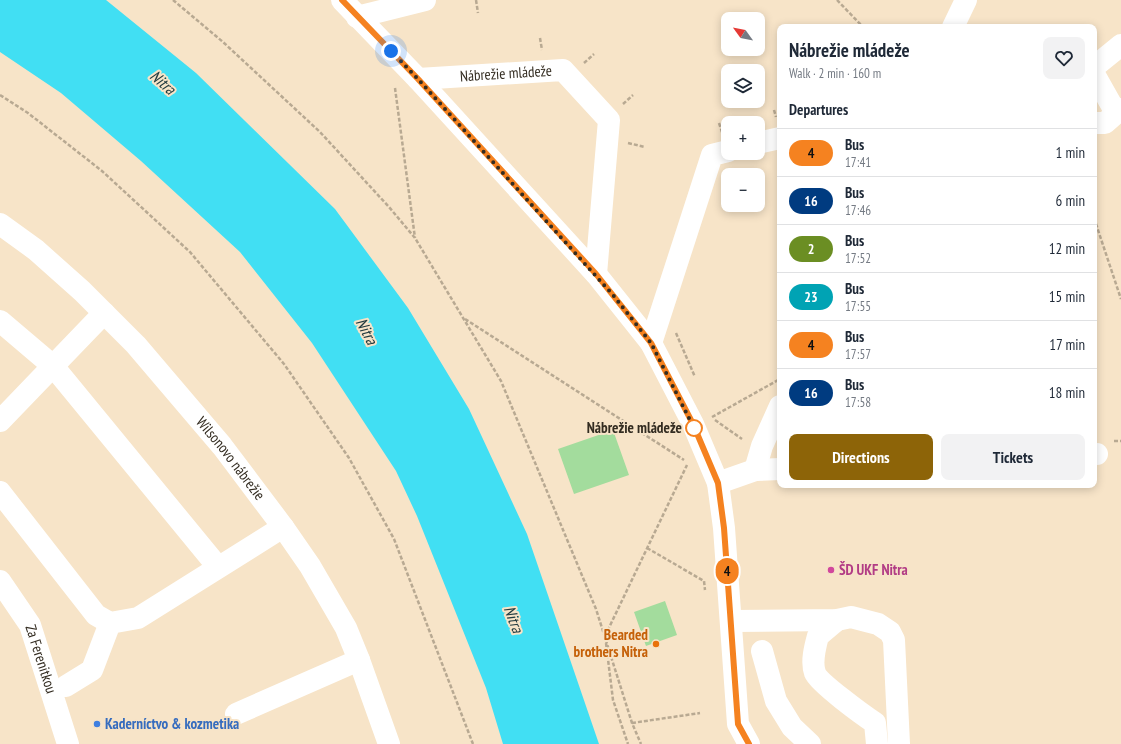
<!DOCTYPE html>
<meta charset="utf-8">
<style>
:root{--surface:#fff;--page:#f2f2f3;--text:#1f2937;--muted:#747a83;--line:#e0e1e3;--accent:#8d6408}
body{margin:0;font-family:"PT Sans Narrow",sans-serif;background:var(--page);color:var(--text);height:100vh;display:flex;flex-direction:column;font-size:15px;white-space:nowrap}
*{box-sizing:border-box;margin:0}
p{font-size:13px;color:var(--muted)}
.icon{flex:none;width:22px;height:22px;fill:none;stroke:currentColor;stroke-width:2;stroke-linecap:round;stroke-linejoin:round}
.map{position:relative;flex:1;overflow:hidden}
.side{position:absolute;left:777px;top:24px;width:320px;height:464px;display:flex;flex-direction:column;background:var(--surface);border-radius:8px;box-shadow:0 2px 10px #0003}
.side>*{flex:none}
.badge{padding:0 8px;border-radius:13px;font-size:14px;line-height:26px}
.needle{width:26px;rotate:303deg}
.controls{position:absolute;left:721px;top:12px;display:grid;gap:8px}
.controls a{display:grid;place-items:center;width:44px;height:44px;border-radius:8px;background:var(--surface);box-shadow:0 2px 10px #0003;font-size:20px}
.you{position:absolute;width:20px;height:20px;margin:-10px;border:3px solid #fff;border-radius:50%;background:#1a73e8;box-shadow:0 0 0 6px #1a73e833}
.map>.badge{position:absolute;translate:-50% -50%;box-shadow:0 0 0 2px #fff}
h2{padding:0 12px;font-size:15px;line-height:36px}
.round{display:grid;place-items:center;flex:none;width:42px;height:42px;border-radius:8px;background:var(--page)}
.overview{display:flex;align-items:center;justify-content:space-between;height:68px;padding:0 12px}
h1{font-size:19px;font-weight:800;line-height:30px}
.button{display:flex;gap:8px;margin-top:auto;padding:8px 12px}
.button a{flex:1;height:46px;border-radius:8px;background:var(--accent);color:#fff;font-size:16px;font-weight:800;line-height:46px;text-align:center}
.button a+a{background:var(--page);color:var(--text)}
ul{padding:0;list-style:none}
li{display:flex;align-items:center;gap:12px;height:48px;padding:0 12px;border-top:1px solid var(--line)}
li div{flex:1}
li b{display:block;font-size:15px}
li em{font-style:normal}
li .badge{min-width:44px;font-weight:700;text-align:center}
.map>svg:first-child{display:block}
.green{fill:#a3dc9d}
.water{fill:#41dff3}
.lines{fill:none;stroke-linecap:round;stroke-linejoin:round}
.path{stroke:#b8a992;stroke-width:2.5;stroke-dasharray:4 2;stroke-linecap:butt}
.minor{stroke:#fff;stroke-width:22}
.line-casing{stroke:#fff;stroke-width:9}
.line{stroke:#f58220;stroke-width:6}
.walk{stroke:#332c21;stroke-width:4;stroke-dasharray:0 7.2}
.stop-dot{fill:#fff;stroke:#f58220;stroke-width:2}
.hotel-dot{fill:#d1479c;stroke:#f7e4c8;stroke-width:1.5}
.food-dot{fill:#e8710a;stroke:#f7e4c8;stroke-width:1.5}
.shop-dot{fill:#3f7fe0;stroke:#f7e4c8;stroke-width:1.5}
.labels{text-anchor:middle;stroke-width:4;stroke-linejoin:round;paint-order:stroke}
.street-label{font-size:15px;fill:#332c21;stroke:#f7e4c8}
.stop-label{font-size:15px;font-weight:bold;fill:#332c21;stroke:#f7e4c8;text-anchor:end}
.hotel-label{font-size:15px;font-weight:bold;fill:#b23c85;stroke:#f7e4c8;text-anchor:start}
.food-label{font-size:15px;font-weight:bold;fill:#c56008;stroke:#f7e4c8;text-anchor:end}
.shop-label{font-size:15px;font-weight:bold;fill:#366cbe;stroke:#f7e4c8;text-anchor:start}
.water-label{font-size:16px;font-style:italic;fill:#233c40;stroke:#f7e4c8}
</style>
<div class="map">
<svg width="1121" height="744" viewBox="0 0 1121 744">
<rect width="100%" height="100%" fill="#f7e4c8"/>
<path class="green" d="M613,430L629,475L574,494L558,449Z
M665,601L677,635L646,646L634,612Z"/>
<path class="water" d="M0,0H106L196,73L335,209L408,308L469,409L527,534L599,744H503L486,688L417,516L396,471L312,343L240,252L141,161L61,93L0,52Z"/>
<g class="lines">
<path class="path" d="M173,0L223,42L320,132L389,207L415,238L501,381L596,609L632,723L641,744
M476,0L478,13
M837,0L863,27
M540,38L542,50
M584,63L594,54
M395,88L415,238
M0,95L28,113L102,171L190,252L284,364L349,458L394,539L473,744
M623,104L633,95
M774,110L776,117
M719,123L722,132
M628,143L645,147
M1094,218L1121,299
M465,319L684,460
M676,333L695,377
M712,417L780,379
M715,420L742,439
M1114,441H1121
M647,548L704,581L705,590
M605,636L687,465
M606,643L613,700L628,744
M632,723L700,713"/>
<g class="minor">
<path d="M342,0L418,79L596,274L651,343L693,424L718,483L724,528L738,724L749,744"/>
<path d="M357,17L425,0"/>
<path d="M953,27L966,0"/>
<path d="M1094,67L1121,45"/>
<path d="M1094,74L1116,113"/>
<path id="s1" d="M418,79L563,70L609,120L596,274"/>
<path d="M1094,123H1105L1121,109"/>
<path d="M758,143L780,138"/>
<path id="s2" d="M0,224L36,250L82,291L136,345L222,446L283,527L310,566L346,628L359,660L389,744"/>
<path d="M0,321L53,366L218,567"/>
<path d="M651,343L712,155L728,151"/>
<path d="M0,421L104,313"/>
<path d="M1094,454H1097"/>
<path d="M755,470L762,446L780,406"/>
<path d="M718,483L755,470L780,469"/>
<path d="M0,492L96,615L110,623L138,618L283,527"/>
<path id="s3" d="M0,581L30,625L68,744"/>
<path d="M837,620L818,636C815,647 811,662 815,673C819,683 863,715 875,723L877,744"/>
<path d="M731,621L837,620L851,617L878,624L890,632L894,640L899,744"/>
<path d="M762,651L776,701L792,727L810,744"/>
<path d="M66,686L92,670L110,623"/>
<path d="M236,714L359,660"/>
</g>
</g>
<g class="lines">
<g class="line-casing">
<path id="line" d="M342,0L418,79L596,274L651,343L693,424L718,483L724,528L738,724L749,744"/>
</g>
<use href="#line" class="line"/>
<path class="walk" d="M391,51L418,79L613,295L651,343L694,428"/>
</g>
<circle class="stop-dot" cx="694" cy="428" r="8"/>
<circle class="hotel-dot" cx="831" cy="570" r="4"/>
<circle class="food-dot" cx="656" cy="644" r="4"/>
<circle class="shop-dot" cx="97" cy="724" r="4"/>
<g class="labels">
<g class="street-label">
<text dy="5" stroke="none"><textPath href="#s1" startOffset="88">Nábrežie mládeže</textPath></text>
<text dy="5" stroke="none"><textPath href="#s2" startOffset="330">Wilsonovo nábrežie</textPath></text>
<text dy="5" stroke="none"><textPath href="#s3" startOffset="89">Za Ferenitkou</textPath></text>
</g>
<g class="stop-label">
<text x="682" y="433">Nábrežie mládeže</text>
</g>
<g class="hotel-label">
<text x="839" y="575">ŠD UKF Nitra</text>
</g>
<g class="food-label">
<text x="648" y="640">Bearded<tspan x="648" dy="17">brothers Nitra</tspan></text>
</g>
<g class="shop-label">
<text x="105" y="729">Kaderníctvo &amp; kozmetika</text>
</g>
<g class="water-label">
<text transform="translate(163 82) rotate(41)" y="6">Nitra</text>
<text transform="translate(367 331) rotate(62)" y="6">Nitra</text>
<text transform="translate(514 619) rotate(69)" y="6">Nitra</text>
</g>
</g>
</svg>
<div class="controls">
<a><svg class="needle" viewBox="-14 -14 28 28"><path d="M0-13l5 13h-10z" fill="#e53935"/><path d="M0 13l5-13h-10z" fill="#747a83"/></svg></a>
<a><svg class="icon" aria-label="layers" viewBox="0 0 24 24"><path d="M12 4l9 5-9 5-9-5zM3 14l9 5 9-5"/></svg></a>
<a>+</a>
<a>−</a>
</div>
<div class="you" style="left:391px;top:51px"></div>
<b class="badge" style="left:727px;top:571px;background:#f58220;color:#111">4</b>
<section class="side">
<div class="overview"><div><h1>Nábrežie mládeže</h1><p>Walk · 2 min · 160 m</p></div><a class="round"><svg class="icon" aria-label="heart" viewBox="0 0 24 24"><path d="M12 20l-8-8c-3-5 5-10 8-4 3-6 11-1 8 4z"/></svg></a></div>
<h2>Departures</h2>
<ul>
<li><span class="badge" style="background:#f58220;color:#111">4</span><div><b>Bus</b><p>17:41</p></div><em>1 min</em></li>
<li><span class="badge" style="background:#003b80;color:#fff">16</span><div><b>Bus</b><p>17:46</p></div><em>6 min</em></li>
<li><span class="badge" style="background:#6b8e23;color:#fff">2</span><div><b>Bus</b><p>17:52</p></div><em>12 min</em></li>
<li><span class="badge" style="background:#00a3b4;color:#fff">23</span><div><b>Bus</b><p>17:55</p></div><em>15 min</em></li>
<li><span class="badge" style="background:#f58220;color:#111">4</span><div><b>Bus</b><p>17:57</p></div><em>17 min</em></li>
<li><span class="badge" style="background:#003b80;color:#fff">16</span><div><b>Bus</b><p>17:58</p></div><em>18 min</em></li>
</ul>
<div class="button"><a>Directions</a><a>Tickets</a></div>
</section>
</div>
